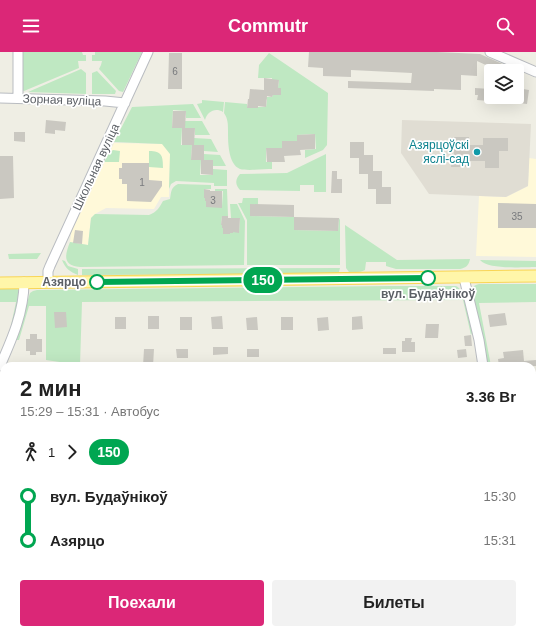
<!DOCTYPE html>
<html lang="ru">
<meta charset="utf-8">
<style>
:root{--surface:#fff;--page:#f2f2f2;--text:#222;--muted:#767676;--accent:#db2777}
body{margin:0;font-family:Helvetica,sans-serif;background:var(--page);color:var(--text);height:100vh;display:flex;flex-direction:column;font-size:15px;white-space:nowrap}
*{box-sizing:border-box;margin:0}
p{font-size:13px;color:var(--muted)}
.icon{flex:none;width:22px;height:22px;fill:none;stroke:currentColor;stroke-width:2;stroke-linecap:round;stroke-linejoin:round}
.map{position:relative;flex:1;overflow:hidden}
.drawer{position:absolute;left:0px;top:310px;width:536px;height:272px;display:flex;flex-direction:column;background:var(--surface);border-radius:12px 12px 0 0;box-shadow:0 4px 16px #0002}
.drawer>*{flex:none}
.badge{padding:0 8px;border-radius:13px;font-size:14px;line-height:26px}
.controls{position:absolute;left:484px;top:12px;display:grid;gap:8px}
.controls a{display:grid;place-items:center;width:40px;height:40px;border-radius:4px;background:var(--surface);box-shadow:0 4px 16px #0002;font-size:20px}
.map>.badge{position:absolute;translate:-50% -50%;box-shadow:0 0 0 2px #fff}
.legs{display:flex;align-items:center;gap:6px;height:44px;padding:0 20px;font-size:13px}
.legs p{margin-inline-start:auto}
.summary{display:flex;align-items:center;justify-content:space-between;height:68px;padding:0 20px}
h1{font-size:22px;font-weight:600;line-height:30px}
.action{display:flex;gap:8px;margin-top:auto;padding:8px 20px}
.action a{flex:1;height:46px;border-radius:4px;background:var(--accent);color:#fff;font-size:16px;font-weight:600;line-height:46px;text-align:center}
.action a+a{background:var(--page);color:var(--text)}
ul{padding:0 20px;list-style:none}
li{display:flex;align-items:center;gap:14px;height:44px;font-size:15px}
li i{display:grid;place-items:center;width:6px;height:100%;margin:0 5px;background:currentColor}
li i::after{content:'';width:10px;height:10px;margin:-5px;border:3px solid;border-radius:50%;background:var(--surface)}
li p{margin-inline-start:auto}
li:first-child i{background:linear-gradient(#0000 50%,currentColor 0)}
li:last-child i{background:linear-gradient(currentColor 50%,#0000 0)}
header{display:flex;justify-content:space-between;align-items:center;height:52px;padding:0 20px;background:var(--accent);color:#fff;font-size:18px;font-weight:600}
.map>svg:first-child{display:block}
.commercial{fill:#fff9d9}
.education{fill:#e0ddd3}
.green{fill:#bfe8c2}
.water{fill:#a4d2ff}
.building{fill:#cac8c1}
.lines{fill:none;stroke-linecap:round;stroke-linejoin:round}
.minor-casing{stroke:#b9bcc1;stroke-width:11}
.major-casing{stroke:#f9d554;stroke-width:13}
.minor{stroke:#fff;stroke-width:9}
.major{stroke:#fff6a9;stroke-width:11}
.line-1-casing{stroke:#fff;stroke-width:9}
.line-1{stroke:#00a651;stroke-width:6}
.culture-dot{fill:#0f9aa8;stroke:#fff;stroke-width:1.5}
.stop-1-dot{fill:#fff;stroke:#00a651;stroke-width:2}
.labels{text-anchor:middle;stroke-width:3.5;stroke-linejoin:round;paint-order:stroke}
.number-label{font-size:10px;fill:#787a7d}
.street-label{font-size:12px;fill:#5c6066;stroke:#fff}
.culture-label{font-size:12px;fill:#0d838f;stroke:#fff;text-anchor:end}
.stop-label{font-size:12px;font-weight:bold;fill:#5c6066;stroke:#fff;text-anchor:end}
</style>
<header><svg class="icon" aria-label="menu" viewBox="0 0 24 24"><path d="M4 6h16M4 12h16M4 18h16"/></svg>Commutr<svg class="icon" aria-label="search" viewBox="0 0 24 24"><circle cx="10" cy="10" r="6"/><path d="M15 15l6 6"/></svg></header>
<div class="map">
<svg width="536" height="582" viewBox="0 0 536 582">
<rect width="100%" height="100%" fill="#efeee4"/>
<path class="commercial" d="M114,91L163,92L170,102L169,145H161L154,157L106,156L95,162L91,166L88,193L70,190L72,176Z
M529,106L536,107V205L476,204L479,144L506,145L528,134Z"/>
<path class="education" d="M402,68L531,72L528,134L506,145L429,142L401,101Z"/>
<path class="green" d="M21,0H82L83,3H86V9H78L79,16L24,39L22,38Z
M95,0H142L123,40L119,39L99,17L101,13L102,9H92V3H95Z
M269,1L328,41L327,93L323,98L305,106V98L316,97L315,82L297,83V89H282V96H266V110H272V117C264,117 247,119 240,117C228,112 228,90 228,79C228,72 228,67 224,61L225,50L247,52V56H258V55H266L267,48L265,45H272L273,43H281V36H278L279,28H272V26H258L259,13Z
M81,17L86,21V42L28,40Z
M97,19L116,39L115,42H92V21Z
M202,48L224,50L223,60C215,55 207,60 205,68L197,52L202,51Z
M193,52L201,66H186V59L173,58L172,76H182L181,93H192L191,108H201L200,123H213V117L227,118V134H214V131L176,129L171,132L169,137L170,102L162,92L114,90L132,55Z
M185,69H202L210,83H195V76H185Z
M194,86L211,87L218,100L204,99V93H194Z
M113,98L120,99L119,110H104L109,101Z
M149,99C162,99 163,104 163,116L149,115Z
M204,102L220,103L226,114H213V108H204Z
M326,102V140H314V133H300V139L240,138C235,133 235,127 240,122L287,121Z
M178,132L211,133V137H204V146H205V149H206V155H212L213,154H222L223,139H215V137H227L228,164H222L221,173H222V176H223V182H230V181H233V180H239L240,166H231L230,152H237L245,169L244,213L80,215C62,213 65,203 70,190L88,193L91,166L95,162L149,163C157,160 159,156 163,149L170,147C171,140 171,135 178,132Z
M243,146H258V152L250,164L294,165V178L338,179L339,166L340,168V213H247V168L238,151H242Z
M345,173L397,208L470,207C469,213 466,216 460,217H396L386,214V210H366L365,218C360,221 355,220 349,220L346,216Z
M41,201L37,207H9L8,202Z
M62,208L65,209L68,214L78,217V223C70,220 65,216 62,208Z
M480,208L536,209V215C523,215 489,218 480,208Z
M340,216L339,220L336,222L82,223V217Z
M479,232H536V250L479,251L491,314H486L471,241C472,235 474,233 479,232Z
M388,234H456C466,238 471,269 473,279L471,283L463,248L82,250L80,313L46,308V254H29L19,288H15L30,241L33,239L37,238Z
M0,236C6,236 15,234 20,239V250L4,300L0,304L9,283L16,250H0Z
M532,321H536V339L532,341Z
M532,367L536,369V395L532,393Z"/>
<path class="water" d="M536,339V369L532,367V341Z"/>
<path class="building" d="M309,0H437L480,2L507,14L504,19H499L477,9V24L461,23V38L434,37V39L348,36V29L411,31L412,21L351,18V25L323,24V16L308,15Z
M169,1H182V37H168Z
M264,26L279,28L278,36H281V43H273L272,45L267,44L266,55L258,54V56H247L248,47H249L250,37L264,38Z
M475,36L490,37L489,49L477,48L478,43H475Z
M517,36L529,38L527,52L512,50L513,45H517Z
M173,59H186L185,76H195L194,93H182V76H172Z
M46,68L66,70L65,79L55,78V82L45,81Z
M14,80H25V90L14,89Z
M315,82V97L300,98L301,103L284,104L285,110H267L266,96H282V89H297V83Z
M454,85H469V93H483V86H508V99H499V116H485V109H466V115H451L452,102H454Z
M350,90H364V103H373V119H382V135H391V152H376V137H368V122H359V106H350Z
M192,93H204V108H213V123L201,122V108H191Z
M0,104H13L14,146L0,147Z
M122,111H149V128L162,129V134L151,150L127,149V132H122V127H119V116H122Z
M332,119H337V127H342V141H331Z
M204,137L210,138V139H222V156L206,155V149H205V146H204Z
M498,151L536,152V176H498Z
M250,152L294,153V165L250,164Z
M222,164H228V166H240L239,181L233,180V181H230V182H223V176H222V173H221Z
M294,165L339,166L338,179L294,178Z
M75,178L83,179L82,192L73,191Z
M54,260H66L67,275L55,276Z
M505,261L507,273L490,275L488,263Z
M148,264H159V277H148Z
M222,264L223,277H212L211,265Z
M362,264L363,277L352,278V265Z
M115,265H126V277H115Z
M180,265H192V278H180Z
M257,265L258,278H247L246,266Z
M281,265H293V278H281Z
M328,265L329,278L318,279L317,266Z
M426,272H439L438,286H425Z
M30,282H37V287H42V300H36V303H30V299H26V287H30Z
M471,283L472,294H465L464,284Z
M405,286H412L411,290H415V300H402V289H405Z
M213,295H228V302L213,303Z
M383,296H396V302H383Z
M144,297H154L153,314H143Z
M176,297H188V306H177Z
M247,297H259V305H247Z
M466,297L467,305L458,306L457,298Z
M523,298L524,309L536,308V314H513L512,312L499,314L498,307L504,306L503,300Z"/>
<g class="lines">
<g class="minor-casing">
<path id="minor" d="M18,0V46
M490,0L536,20
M0,46L105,49L125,51
M464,226L479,288L483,314
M48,230V219L50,214L148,0
M0,314C12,287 24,260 24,230
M532,396L536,398
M0,447L4,448
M532,554H536
M176,582V578"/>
</g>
<g class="major-casing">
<path id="major" d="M0,231L536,224"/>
</g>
<use href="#minor" class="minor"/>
<use href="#major" class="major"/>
</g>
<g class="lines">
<g class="line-1-casing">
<path id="line-1" d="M97,230L428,226"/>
</g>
<use href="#line-1" class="line-1"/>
</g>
<circle class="culture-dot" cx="477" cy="100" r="4"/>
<g class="stop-1-dot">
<circle cx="428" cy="226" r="7"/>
<circle cx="97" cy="230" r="7"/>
</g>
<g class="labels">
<g class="number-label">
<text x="175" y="23">6</text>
<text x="142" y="134">1</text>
<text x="213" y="152">3</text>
<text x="517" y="168">35</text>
</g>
<g class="street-label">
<text transform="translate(62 48) rotate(2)" y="4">Зорная вуліца</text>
<text transform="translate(96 115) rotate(-65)" y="4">Школьная вуліца</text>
</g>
<g class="culture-label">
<text x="469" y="97">Азярцоўскі<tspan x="469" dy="14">яслі-сад</tspan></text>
</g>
<g class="stop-label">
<text x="86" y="234">Азярцо</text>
<text x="428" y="246" text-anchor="middle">вул. Будаўнікоў</text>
</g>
</g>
</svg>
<div class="controls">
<a><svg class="icon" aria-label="layers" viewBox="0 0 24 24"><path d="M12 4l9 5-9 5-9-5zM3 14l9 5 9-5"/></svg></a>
</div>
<b class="badge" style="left:263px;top:228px;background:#00a651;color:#fff">150</b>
<section class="drawer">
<div class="summary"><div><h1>2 мин</h1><p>15:29 – 15:31 · Автобус</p></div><b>3.36 Br</b></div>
<div class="legs"><svg class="icon" aria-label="walk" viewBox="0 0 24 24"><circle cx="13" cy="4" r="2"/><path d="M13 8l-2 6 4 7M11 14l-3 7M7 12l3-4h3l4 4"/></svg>1<svg class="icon" aria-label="forward" viewBox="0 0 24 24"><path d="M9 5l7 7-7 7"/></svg><b class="badge" style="background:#00a651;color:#fff">150</b></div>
<ul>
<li><i style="color:#00a651"></i><b>вул. Будаўнікоў</b><p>15:30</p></li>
<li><i style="color:#00a651"></i><b>Азярцо</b><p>15:31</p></li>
</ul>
<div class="action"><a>Поехали</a><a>Билеты</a></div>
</section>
</div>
